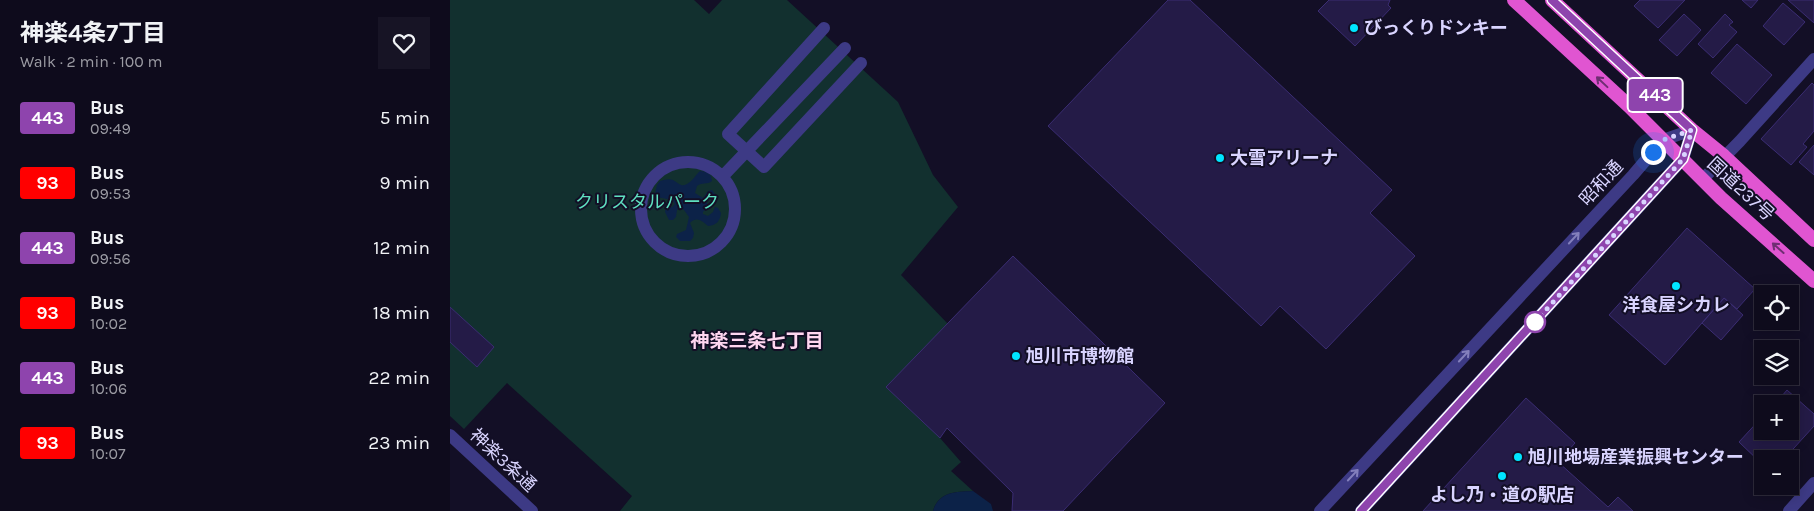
<!DOCTYPE html>
<meta charset="utf-8">
<style>
:root{--surface:#0e0b1c;--page:#171425;--text:#f1f3f6;--muted:#9b9ba3;--line:#2e2b3b}
body{margin:0;font-family:Karla,"Noto Sans JP",sans-serif;background:var(--page);color:var(--text);height:100vh;display:flex;flex-direction:column;font-size:19px;white-space:nowrap}
*{box-sizing:border-box;margin:0}
p{font-size:16px;color:var(--muted)}
.icon{flex:none;width:28px;height:28px;fill:none;stroke:currentColor;stroke-width:2;stroke-linecap:round;stroke-linejoin:round}
.map{position:relative;flex:1;overflow:hidden}
.panel{display:flex;flex-direction:column;background:var(--surface);width:450px}
.panel>*{flex:none}
.badge{padding:0 10px;border-radius:4px;font-size:18px;line-height:32px}
.buttons{position:absolute;left:1304px;top:285px;display:grid;gap:10px}
.buttons a{display:grid;place-items:center;width:45px;height:45px;border-radius:0px;background:var(--surface);box-shadow:0 2px 12px #0003,0 0 0 1px var(--line);font-size:25px}
.you{position:absolute;width:25px;height:25px;margin:-12px;border:4px solid #fff;border-radius:50%;background:#1a73e8;box-shadow:0 0 0 8px #1a73e833}
.map>.badge{position:absolute;translate:-50% -50%;box-shadow:0 0 0 2px #fff}
.round{display:grid;place-items:center;flex:none;width:52px;height:52px;border-radius:0px;background:var(--page)}
.overview{display:flex;align-items:center;justify-content:space-between;height:85px;padding:0 20px}
h1{font-size:24px;font-weight:700;line-height:38px}
ul{padding:0;list-style:none}
li{display:flex;align-items:center;gap:15px;height:65px;padding:0 20px}
li div{flex:1}
li b{display:block;font-size:19px}
li em{font-style:normal}
li .badge{min-width:55px;font-weight:700;text-align:center}
main{display:flex;flex:1;min-height:0}
.map>svg:first-child{display:block}
.green{fill:#12302f}
.water{fill:#0c2248}
.building{fill:#241b47;stroke:#3b2d73}
.lines{fill:none;stroke-linecap:round;stroke-linejoin:round}
.pedestrian{stroke:#3d3a85;stroke-width:12}
.minor{stroke:#3d3a85;stroke-width:12}
.tertiary{stroke:#3d3a85;stroke-width:12}
.trunk{stroke:#e055d1;stroke-width:14}
.oneway{stroke:#6f2e73}
.oneway2{stroke:#837fbc}
.line-casing{stroke:#fff;stroke-width:11}
.line{stroke:#8e44ad;stroke-width:8}
.walk{stroke:#d9d4ff;stroke-width:5;stroke-dasharray:0 9}
.poi-dot{fill:#00e5ff;stroke:#130f26;stroke-width:2}
.stop-dot{fill:#fff;stroke:#8e44ad;stroke-width:2.5}
.labels{text-anchor:middle;stroke-width:4;stroke-linejoin:round;paint-order:stroke}
.poi-label{font-size:18px;font-weight:bold;fill:#d9d4ff;stroke:#130f26;text-anchor:start}
.street-label{font-size:18px;fill:#d9d4ff;stroke:#130f26}
.park-label{font-size:18px;fill:#5fe0c0;stroke:#130f26}
.neighbourhood-label{font-size:19px;font-weight:bold;fill:#ffd6f0;stroke:#130f26}
</style>
<main>
<section class="panel">
<div class="overview"><div><h1>神楽4条7丁目</h1><p>Walk · 2 min · 100 m</p></div><a class="round"><svg class="icon" aria-label="heart" viewBox="0 0 24 24"><path d="M12 20l-8-8c-3-5 5-10 8-4 3-6 11-1 8 4z"/></svg></a></div>
<ul>
<li><span class="badge" style="background:#8e44ad;color:#fff">443</span><div><b>Bus</b><p>09:49</p></div><em>5 min</em></li>
<li><span class="badge" style="background:#f00;color:#fff">93</span><div><b>Bus</b><p>09:53</p></div><em>9 min</em></li>
<li><span class="badge" style="background:#8e44ad;color:#fff">443</span><div><b>Bus</b><p>09:56</p></div><em>12 min</em></li>
<li><span class="badge" style="background:#f00;color:#fff">93</span><div><b>Bus</b><p>10:02</p></div><em>18 min</em></li>
<li><span class="badge" style="background:#8e44ad;color:#fff">443</span><div><b>Bus</b><p>10:06</p></div><em>22 min</em></li>
<li><span class="badge" style="background:#f00;color:#fff">93</span><div><b>Bus</b><p>10:07</p></div><em>23 min</em></li>
</ul>
</section>
<div class="map">
<svg width="1364" height="511" viewBox="0 0 1364 511">
<rect width="100%" height="100%" fill="#130f26"/>
<path class="green" d="M0,0H244L259,14L272,0H337L448,102L483,175L508,207L451,275L498,324L490,438L511,462L501,471L523,491C506,492 489,491 483,511H170L182,496L57,383L14,429L0,416Z"/>
<path class="water" d="M250,171L257,172L261,176L262,181C257,185 252,182 247,186L245,193L253,198L258,191L262,190L265,194L264,198L257,200V208L253,212V214L258,216L263,212L265,207L268,208L271,213C270,221 267,225 258,226C252,221 247,216 240,223L244,233L243,238L240,241H230L226,237L227,234L236,230L239,217L234,210L231,208L227,210L226,217L223,220H219L215,212L216,207H222L225,204L222,200L207,197L205,194L207,185L210,181C213,180 219,178 223,180C230,184 232,189 241,181C245,178 246,174 250,171Z
M523,491L541,504L543,511H483C489,491 506,492 523,491Z"/>
<path class="building" d="M718,0H740L942,190L920,213L965,256L876,349L830,306L811,326L598,126Z
M879,0H940L938,5L941,8L905,46L868,11Z
M1190,0H1235L1208,28L1184,6Z
M1292,0H1308L1301,8Z
M1338,0H1364V23Z
M1333,3L1355,22L1334,45L1313,26Z
M1234,14L1251,30L1227,56L1209,40Z
M1275,14L1283,22L1279,25L1287,32L1263,58L1248,44Z
M1287,44L1322,75L1296,104L1261,73Z
M1362,83L1364,85V131L1353,144L1357,147L1341,165L1311,139Z
M1364,145V175L1349,162Z
M1237,228L1305,289L1287,309L1274,298L1215,365L1159,315Z
M563,256L715,403L613,511H562L563,493L497,428L490,438L436,387Z
M1274,298L1293,315L1271,340L1252,323Z
M0,307L44,347L27,367L0,342Z
M1337,390L1364,414V426L1334,459H1312V464L1289,442L1312,417V431H1340V404H1325Z
M1076,398L1125,443L1108,462L1158,507L1168,497L1183,511H973Z"/>
<g class="lines">
<path class="pedestrian" d="M374,28L278,134L314,167L411,63
M191 209a47 47 0 1 1 94 0a47 47 0 1 1-94 0Z
M273,176L395,48"/>
<path class="minor" d="M1252,180L1290,141L1364,59
M1339,511L1364,483"/>
<path class="tertiary" d="M0,435L82,511
M870,511L1183,175L1213,140L1242,130
M911,511L1233,159L1242,130"/>
<path class="trunk" d="M1064,0L1179,106L1271,198L1364,281
M1102,0L1242,130L1274,156L1364,240"/>
</g>
<defs><path id="oneway-shaft" d="M-6 0H5M1.5-3L5.5 0L1.5 3" fill="none" stroke-width="1.6" stroke-linecap="round" stroke-linejoin="round" transform="scale(1.25)"/></defs>
<g class="oneway">
<use href="#oneway-shaft" transform="translate(1152 82) rotate(-137)"/>
<use href="#oneway-shaft" transform="translate(1328 248) rotate(-138)"/>
</g>
<g class="oneway2">
<use href="#oneway-shaft" transform="translate(1124 238) rotate(-47)"/>
<use href="#oneway-shaft" transform="translate(1014 356) rotate(-47)"/>
<use href="#oneway-shaft" transform="translate(903 475) rotate(-47)"/>
</g>
<g class="lines">
<g class="line-casing">
<path id="line" d="M911,511L1233,159L1242,130L1102,0"/>
</g>
<use href="#line" class="line"/>
<path class="walk" d="M1085,322L1233,159L1242,130L1213,140L1203,152"/>
</g>
<g class="poi-dot">
<circle cx="904" cy="28" r="5"/>
<circle cx="770" cy="158" r="5"/>
<circle cx="1226" cy="286" r="5"/>
<circle cx="566" cy="356" r="5"/>
<circle cx="1068" cy="457" r="5"/>
<circle cx="1052" cy="476" r="5"/>
</g>
<circle class="stop-dot" cx="1085" cy="322" r="10"/>
<g class="labels">
<g class="poi-label">
<text x="914" y="34">びっくりドンキー</text>
<text x="780" y="164">大雪アリーナ</text>
<text x="1226" y="311" text-anchor="middle">洋食屋シカレ</text>
<text x="576" y="362">旭川市博物館</text>
<text x="1078" y="463">旭川地場産業振興センター</text>
<text x="1052" y="501" text-anchor="middle">よし乃・道の駅店</text>
</g>
<g class="street-label">
<text transform="translate(1151 183) rotate(-47)" y="6">昭和通</text>
<text transform="translate(1291 189) rotate(43)" y="6">国道237号</text>
<text transform="translate(53 460) rotate(43)" y="6">神楽3条通</text>
</g>
<g class="park-label">
<text x="197" y="208">クリスタルパーク</text>
</g>
<g class="neighbourhood-label">
<text x="307" y="347">神楽三条七丁目</text>
</g>
</g>
</svg>
<div class="buttons">
<a><svg class="icon" aria-label="locate" viewBox="0 0 24 24"><circle cx="12" cy="12" r="6"/><path d="M12 2v4M12 18v4M2 12h4M18 12h4"/></svg></a>
<a><svg class="icon" aria-label="layers" viewBox="0 0 24 24"><path d="M12 4l9 5-9 5-9-5zM3 14l9 5 9-5"/></svg></a>
<a>+</a>
<a>−</a>
</div>
<div class="you" style="left:1203px;top:152px"></div>
<b class="badge" style="left:1205px;top:95px;background:#8e44ad;color:#fff">443</b>
</div>
</main>
